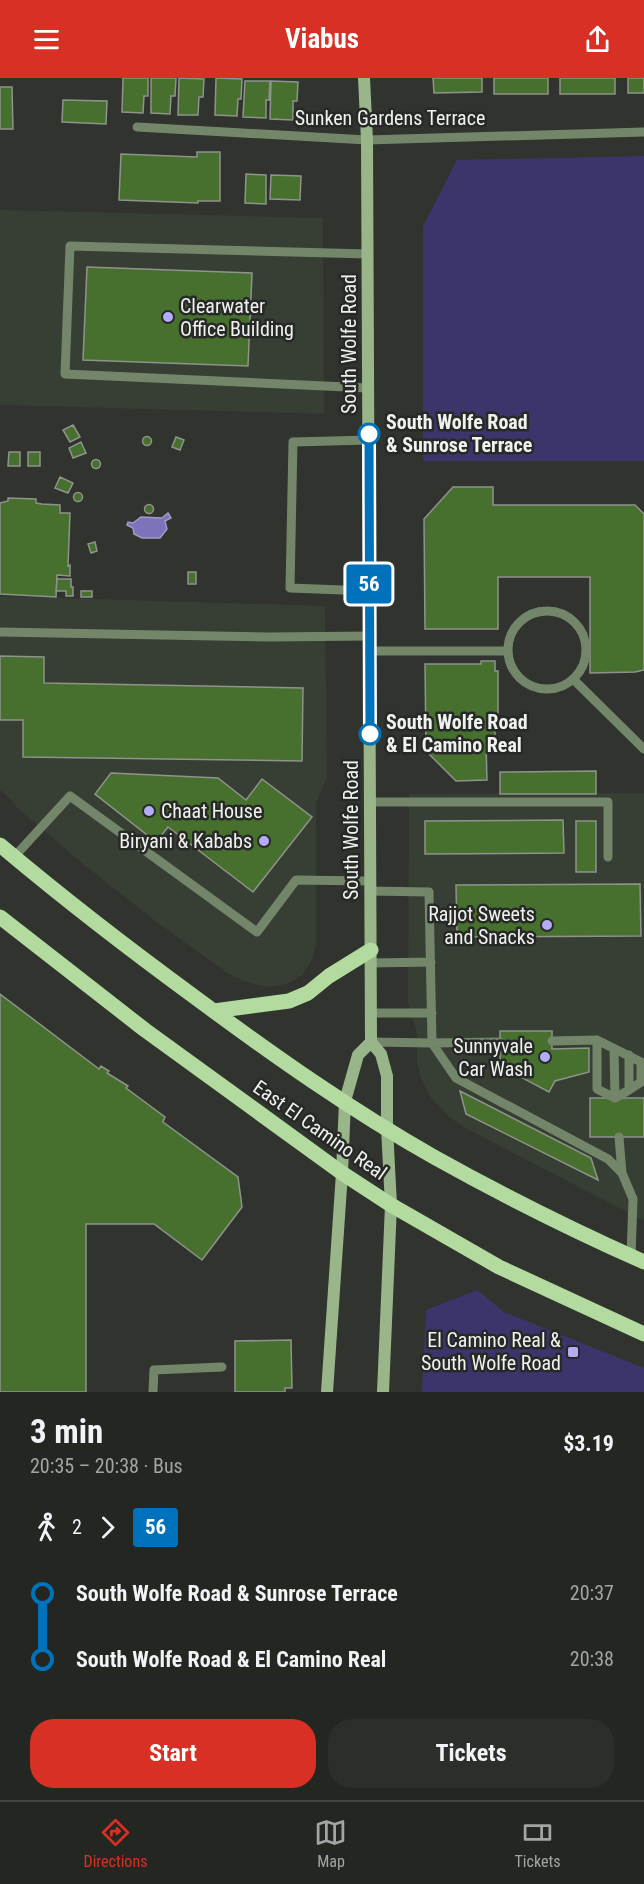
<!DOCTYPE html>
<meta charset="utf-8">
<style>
:root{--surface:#242622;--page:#2c2e2a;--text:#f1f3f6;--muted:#a3a5a5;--line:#414340;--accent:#d93025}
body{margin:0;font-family:"Roboto Condensed",sans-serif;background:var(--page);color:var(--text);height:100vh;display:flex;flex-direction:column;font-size:22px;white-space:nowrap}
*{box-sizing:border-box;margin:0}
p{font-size:20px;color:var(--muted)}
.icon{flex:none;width:33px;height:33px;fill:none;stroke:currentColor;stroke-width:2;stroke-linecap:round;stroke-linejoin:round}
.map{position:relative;height:1314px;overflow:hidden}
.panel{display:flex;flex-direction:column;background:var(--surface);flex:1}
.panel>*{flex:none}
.badge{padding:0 12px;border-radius:4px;font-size:21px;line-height:39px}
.map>.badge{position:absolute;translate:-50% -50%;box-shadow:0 0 0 3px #fff}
.legs{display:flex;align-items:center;gap:9px;height:66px;padding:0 30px;font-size:20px}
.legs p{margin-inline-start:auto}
.head{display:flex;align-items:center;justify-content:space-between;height:102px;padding:0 30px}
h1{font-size:33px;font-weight:700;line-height:45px}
.button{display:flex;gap:12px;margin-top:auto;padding:12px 30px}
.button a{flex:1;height:69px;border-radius:24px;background:var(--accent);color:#fff;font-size:24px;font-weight:700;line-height:69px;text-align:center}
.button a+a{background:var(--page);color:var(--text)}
ul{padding:0 30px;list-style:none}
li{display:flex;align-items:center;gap:21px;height:66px;font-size:22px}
li i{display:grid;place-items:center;width:9px;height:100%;margin:0 8px;background:currentColor}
li i::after{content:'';width:15px;height:15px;margin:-8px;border:4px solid;border-radius:50%;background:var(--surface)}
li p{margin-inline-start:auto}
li:first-child i{background:linear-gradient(#0000 50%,currentColor 0)}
li:last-child i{background:linear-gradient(currentColor 50%,#0000 0)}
header{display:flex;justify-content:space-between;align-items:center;height:78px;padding:0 30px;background:var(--accent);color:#fff;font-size:27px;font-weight:700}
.menu{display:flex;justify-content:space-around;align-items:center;height:84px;border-top:2px solid var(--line);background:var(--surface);font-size:16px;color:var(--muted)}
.menu a{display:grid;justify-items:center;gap:3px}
.menu .selected{color:var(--accent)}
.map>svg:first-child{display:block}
.built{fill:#373e34}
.green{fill:#3c356c}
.water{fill:#7b74ba;stroke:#9e9aca;stroke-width:1.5}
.building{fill:#47702f;stroke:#8f938d;stroke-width:1.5}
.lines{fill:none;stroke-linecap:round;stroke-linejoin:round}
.service{stroke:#73866a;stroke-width:9}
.secondary{stroke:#98b689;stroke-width:12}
.primary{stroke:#b3dba0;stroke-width:15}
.line-1-casing{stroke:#fff;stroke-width:14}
.line-1{stroke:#0072bc;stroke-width:9}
.poi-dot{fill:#b3adf9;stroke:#262925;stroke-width:2}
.stop-1-dot{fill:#fff;stroke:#0072bc;stroke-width:3}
.labels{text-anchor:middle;stroke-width:5;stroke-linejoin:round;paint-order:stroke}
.street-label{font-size:20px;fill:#f0f2f0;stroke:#262925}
.poi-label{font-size:20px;fill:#f0f2f0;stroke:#262925;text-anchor:end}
.stop-label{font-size:20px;font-weight:bold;fill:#f0f2f0;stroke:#262925;text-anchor:start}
</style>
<header><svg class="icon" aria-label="menu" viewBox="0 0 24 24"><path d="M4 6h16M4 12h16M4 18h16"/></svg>Viabus<svg class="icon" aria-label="share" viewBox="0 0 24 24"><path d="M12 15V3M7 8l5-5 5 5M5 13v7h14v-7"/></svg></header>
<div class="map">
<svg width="644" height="1314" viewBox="0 0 644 1314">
<rect width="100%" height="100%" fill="#30332e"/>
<path class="built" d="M0,132L323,140L324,336L0,327Z
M0,518L325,528L327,700L316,725V867L312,882L302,897L287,906L269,909L249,905L229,896L159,846L83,786L16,729L14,724L0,712Z
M644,715V1143L467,1051L449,1039L431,1020L421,1000L417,984V955L408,924L409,716Z"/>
<path class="green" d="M644,78V383H423V148L457,82Z
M477,1212L504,1234L644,1290V1314H422L426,1232Z"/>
<path class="water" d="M168,435L171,440L165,443L167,451L160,460H142L134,456L133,450L127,447L128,444L133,445L141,439L162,440Z"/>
<path class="building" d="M123,0H148V18H144L143,35L122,34Z
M151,0H176L175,18H171L170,36L151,35Z
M179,0L204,1L203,19H199L198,37H178Z
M216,0L242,1L241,21H238L237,38L215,37Z
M433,0H482V14L434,15Z
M494,0H548V16H494Z
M560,0H615V16H560Z
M628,0H644V15H628Z
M245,3H270L269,22H266V40L243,39Z
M271,3L298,4L297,23H293V42L270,41Z
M0,9H12L13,51H0Z
M63,22L107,23L106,46L62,44Z
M197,74H220V123H198V125L119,122L121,76L197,79Z
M246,96L266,97V126L245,125Z
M271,97L301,98L300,122L270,121Z
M87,189L252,195L248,288L83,282Z
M73,347L80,359L70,364L63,352Z
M142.5 363a4.5 4.5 0 1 1 9 0a4.5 4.5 0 1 1-9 0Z
M176,359L184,362L180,372L172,369Z
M81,364L86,375L73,380L69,370Z
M9,374H20V388H8Z
M28,374H40V388H28Z
M91.5 386a4.5 4.5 0 1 1 9 0a4.5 4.5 0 1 1-9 0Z
M60,399L73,405L68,415L55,410Z
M453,409H493V427H635L644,436V592L635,594L590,595V499H498V551H425L424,441Z
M73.5 419a4.5 4.5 0 1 1 9 0a4.5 4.5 0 1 1-9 0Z
M8,420L36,421V425L42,426L60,427V435H70L68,488L70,487V498L57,497L56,519L0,516V425L8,423Z
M144.5 431a4.5 4.5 0 1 1 9 0a4.5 4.5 0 1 1-9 0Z
M95,464L97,473L91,475L88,466Z
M188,494H196V506H188Z
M57,501H71V509H73V518H66V513H56Z
M81,513H92V519H81Z
M0,578L44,579V605L303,610L302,683L23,679V642H0Z
M481,583H495V593H498V649H495V663H486L487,702L456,703L426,673L425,586H481Z
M596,693V716H500V694Z
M111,695L218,700L246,722L262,701L312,739L253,814L168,749L156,764L95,716Z
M563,742L564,775L425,776V743Z
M576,743H596V794H576Z
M640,806L641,858L457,859L456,807Z
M0,916L99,991L101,988L109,993L107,995L128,1008L126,1010L165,1039L163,1044L238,1099L242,1129L202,1182L154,1146H86V1314H0Z
M500,953H552V971L589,970V994L555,1003L549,1014L500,988Z
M460,1013L591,1080L598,1102L466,1036Z
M590,1020H644V1059H590Z
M291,1262L292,1310H285V1314H235V1263Z"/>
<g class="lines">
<path class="service" d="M137,49L367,62L644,54
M368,176L70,168L65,296L368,310
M369,362L293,364L290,510L369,513
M508 572a39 39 0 1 1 78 0a39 39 0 1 1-78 0Z
M0,554L269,559L370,558
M370,573H507
M573,601L644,671
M370,724H608V779
M14,779L70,718L257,854L296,802L370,803
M370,813L429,814L432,965L456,1000L608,1081L622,1095
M371,885L431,884
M371,935H432
M597,962L641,984V1004L629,1012
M552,963L597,962V1011L615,1020
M371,964L432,965L500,964
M614,971L615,1020
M615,1020L629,1012V977
M619,1059L622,1095L633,1121L631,1178
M153,1314L154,1292L222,1289"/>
<path class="secondary" d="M364,0L367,62L371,964L381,976L387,998V1050L391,1127L383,1314
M327,1314L342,1095L345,1023L358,977L371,964"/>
<path class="primary" d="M0,767C64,821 129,871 196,920C273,977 351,1032 434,1079C502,1117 572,1152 644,1184
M0,839L145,952L342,1095L391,1127L499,1189L644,1256
M214,933L289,923L308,915L329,898L371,872"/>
</g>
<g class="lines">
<g class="line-1-casing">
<path id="line-1" d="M369,356L370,656"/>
</g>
<use href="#line-1" class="line-1"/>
</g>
<g class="poi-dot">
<circle cx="168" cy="239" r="6"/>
<circle cx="149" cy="733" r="6"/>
<circle cx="264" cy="763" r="6"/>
<circle cx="547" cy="847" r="6"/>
<circle cx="545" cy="979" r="6"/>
<rect x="567" y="1268" width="12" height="12" rx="3"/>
</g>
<g class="stop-1-dot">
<circle cx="369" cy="356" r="10"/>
<circle cx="370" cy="656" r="10"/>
</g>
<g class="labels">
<g class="street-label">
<text x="390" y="47">Sunken Gardens Terrace</text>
<text transform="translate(349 266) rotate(-90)" y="7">South Wolfe Road</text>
<text transform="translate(351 752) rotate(-90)" y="7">South Wolfe Road</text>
<text transform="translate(320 1052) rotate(35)" y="7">East El Camino Real</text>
</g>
<g class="poi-label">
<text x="180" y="235" text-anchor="start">Clearwater<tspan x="180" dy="23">Office Building</tspan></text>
<text x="161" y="740" text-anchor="start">Chaat House</text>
<text x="252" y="770">Biryani &amp; Kababs</text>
<text x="535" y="843">Rajjot Sweets<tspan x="535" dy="23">and Snacks</tspan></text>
<text x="533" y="975">Sunnyvale<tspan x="533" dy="23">Car Wash</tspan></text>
<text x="561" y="1269">El Camino Real &amp;<tspan x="561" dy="23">South Wolfe Road</tspan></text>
</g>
<g class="stop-label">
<text x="386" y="351">South Wolfe Road<tspan x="386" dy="23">&amp; Sunrose Terrace</tspan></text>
<text x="386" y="651">South Wolfe Road<tspan x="386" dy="23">&amp; El Camino Real</tspan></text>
</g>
</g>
</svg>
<b class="badge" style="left:369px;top:506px;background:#0072bc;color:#fff">56</b>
</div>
<section class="panel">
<div class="head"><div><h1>3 min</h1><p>20:35 – 20:38 · Bus</p></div><b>$3.19</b></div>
<div class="legs"><svg class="icon" aria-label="walk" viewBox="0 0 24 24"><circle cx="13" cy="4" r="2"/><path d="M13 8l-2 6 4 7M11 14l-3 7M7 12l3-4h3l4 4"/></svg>2<svg class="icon" aria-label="forward" viewBox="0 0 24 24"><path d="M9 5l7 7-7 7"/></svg><b class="badge" style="background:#0072bc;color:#fff">56</b></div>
<ul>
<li><i style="color:#0072bc"></i><b>South Wolfe Road &amp; Sunrose Terrace</b><p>20:37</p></li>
<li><i style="color:#0072bc"></i><b>South Wolfe Road &amp; El Camino Real</b><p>20:38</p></li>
</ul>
<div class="button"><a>Start</a><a>Tickets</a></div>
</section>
<nav class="menu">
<a class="selected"><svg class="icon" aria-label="directions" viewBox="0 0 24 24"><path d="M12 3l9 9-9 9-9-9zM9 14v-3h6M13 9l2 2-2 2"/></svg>Directions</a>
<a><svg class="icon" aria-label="map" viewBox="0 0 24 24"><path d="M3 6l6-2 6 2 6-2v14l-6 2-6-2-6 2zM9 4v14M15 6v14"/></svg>Map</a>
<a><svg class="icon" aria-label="tickets" viewBox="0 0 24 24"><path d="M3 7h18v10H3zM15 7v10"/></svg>Tickets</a>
</nav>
